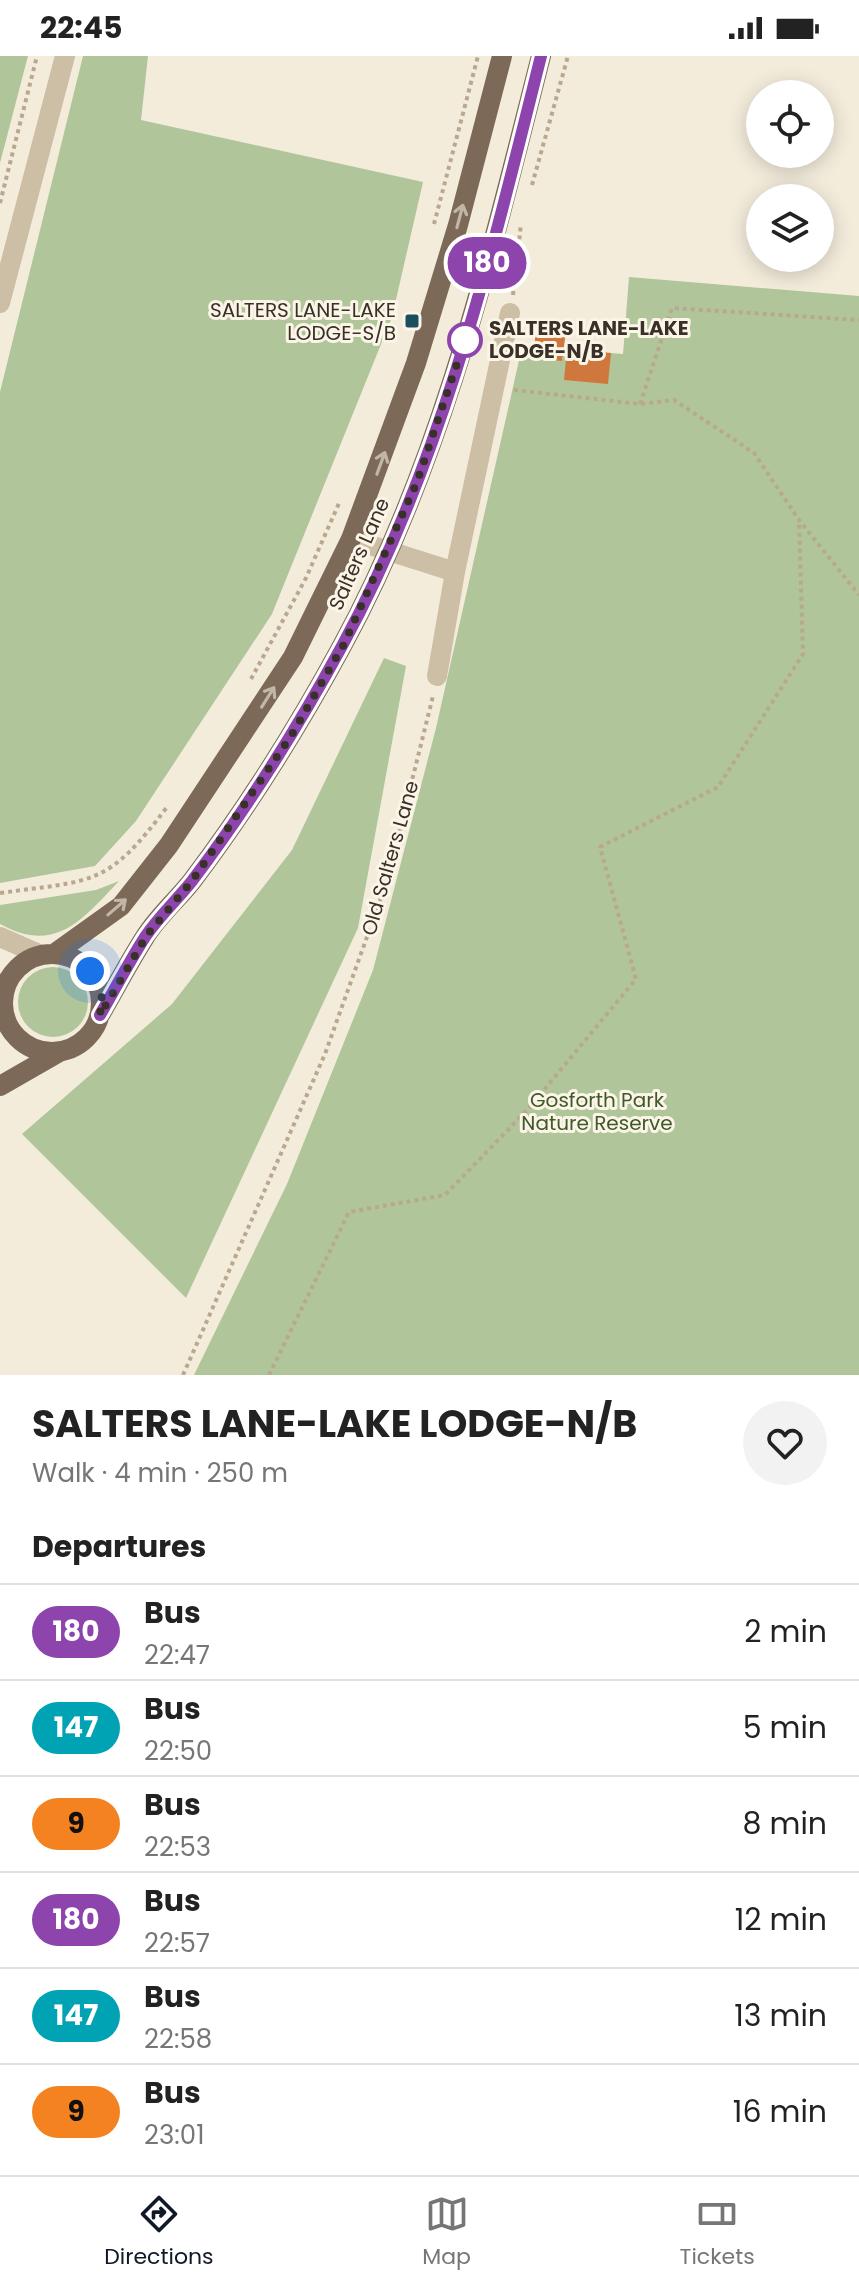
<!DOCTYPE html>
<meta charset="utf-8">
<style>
:root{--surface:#fff;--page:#f2f2f2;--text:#222;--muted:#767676;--line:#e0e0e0;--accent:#111827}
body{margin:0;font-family:Poppins,sans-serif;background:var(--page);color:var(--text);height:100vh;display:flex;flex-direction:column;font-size:30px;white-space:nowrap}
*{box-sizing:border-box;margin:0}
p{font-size:26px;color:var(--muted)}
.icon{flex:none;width:44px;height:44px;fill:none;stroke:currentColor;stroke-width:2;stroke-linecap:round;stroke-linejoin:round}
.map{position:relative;height:1319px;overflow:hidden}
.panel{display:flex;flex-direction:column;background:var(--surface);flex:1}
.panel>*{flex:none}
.badge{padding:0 16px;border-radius:26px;font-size:28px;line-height:52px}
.controls{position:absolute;left:746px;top:24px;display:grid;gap:16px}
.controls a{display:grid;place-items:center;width:88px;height:88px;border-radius:50%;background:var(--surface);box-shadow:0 4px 20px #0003;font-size:40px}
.you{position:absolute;width:40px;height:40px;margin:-20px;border:6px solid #fff;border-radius:50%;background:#1a73e8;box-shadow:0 0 0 12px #1a73e833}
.map>.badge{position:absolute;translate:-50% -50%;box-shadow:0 0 0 4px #fff}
h2{padding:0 32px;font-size:30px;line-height:72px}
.round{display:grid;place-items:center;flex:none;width:84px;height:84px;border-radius:42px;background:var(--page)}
.summary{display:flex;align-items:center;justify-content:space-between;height:136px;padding:0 32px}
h1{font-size:38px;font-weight:700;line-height:60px}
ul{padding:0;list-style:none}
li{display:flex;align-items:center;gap:24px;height:96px;padding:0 32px;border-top:2px solid var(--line)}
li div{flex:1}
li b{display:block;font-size:30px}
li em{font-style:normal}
li .badge{min-width:88px;font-weight:700;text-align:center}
.status{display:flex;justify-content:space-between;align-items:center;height:56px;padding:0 40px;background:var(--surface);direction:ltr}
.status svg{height:22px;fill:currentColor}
.dock{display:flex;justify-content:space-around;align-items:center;height:112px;border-top:2px solid var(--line);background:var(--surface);font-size:22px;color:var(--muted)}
.dock a{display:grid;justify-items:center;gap:4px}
.dock .on{color:var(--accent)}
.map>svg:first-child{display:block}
.green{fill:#b0c59a}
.building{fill:#d0773e}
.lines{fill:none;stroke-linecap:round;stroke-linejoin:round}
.path{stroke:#b9a890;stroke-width:4;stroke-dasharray:4 4;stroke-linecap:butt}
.minor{stroke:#cdbea6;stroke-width:20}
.major{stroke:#7c6957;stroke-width:20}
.oneway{stroke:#c2b6a7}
.line-casing{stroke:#fff;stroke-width:18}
.line{stroke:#8e44ad;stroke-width:12}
.walk{stroke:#393028;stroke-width:8;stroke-dasharray:0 14.4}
.poi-dot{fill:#194f5e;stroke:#fbf5e8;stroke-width:3}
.stop-dot{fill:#fff;stroke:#8e44ad;stroke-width:4}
.labels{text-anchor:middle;stroke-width:6;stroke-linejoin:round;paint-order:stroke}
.poi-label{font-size:20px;fill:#393028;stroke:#fbf5e8;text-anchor:end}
.stop-label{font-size:20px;font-weight:bold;fill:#393028;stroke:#fbf5e8;text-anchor:start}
.street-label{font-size:20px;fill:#393028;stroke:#fbf5e8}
.park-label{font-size:20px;fill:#405929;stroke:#fbf5e8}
</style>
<div class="status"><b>22:45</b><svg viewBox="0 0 49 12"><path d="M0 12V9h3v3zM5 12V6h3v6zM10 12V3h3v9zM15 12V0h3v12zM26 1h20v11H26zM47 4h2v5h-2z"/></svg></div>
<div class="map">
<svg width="859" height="1319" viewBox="0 0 859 1319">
<rect width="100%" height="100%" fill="#f4ecdb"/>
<path class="green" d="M0,0H28L0,107Z
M83,0H148L141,64L423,126L392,261L272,558L136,765L95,810L0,827V336Z
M629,221L859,240V1319H194L287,1128L373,914L436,672L520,300L562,304L564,293L623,298Z
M384,602L406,610L358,872L186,1242L22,1078L172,948L292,794Z
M119,825C83,863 56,899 0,868V849L96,834Z
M18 946a35 35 0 1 1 70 0a35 35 0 1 1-70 0Z"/>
<path class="building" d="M537,265L567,268L562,305L533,302Z
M567,293L611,297L608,328L564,324Z"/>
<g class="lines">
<path class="path" d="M532,129L568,0
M0,147L37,0
M434,168L478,0
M513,239L521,168
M514,334L640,348L674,344L754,397L799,464L859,539
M640,348L672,252L859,264
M251,623L306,522L340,445
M0,837C94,824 107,831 167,751
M183,1319L325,998L387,825L433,640
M269,1319L349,1156L445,1139L529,1052L636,923L600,791L718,731L803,598L799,464"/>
<path class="minor" d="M0,247L65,0
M351,483L455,516
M437,620L455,516L510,257
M0,881L41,899
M0,927L4,937"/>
<path class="major" d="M54,898L121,850L169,789L293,601L351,483L416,307L458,169L502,0
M3 947a49 49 0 1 1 98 0a49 49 0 1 1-98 0Z
M100,959C115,933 129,906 145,881C158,860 177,844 192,825C248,751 298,671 342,590C442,407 490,200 541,0
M0,1030L61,995"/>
</g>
<defs><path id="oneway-shaft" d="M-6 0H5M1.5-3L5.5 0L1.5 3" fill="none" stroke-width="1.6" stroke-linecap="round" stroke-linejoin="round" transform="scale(2)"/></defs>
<g class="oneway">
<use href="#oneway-shaft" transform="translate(460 160) rotate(-75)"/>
<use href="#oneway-shaft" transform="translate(381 407) rotate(-70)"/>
<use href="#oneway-shaft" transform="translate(268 641) rotate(-58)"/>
<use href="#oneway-shaft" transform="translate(117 851) rotate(-41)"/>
</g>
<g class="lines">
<g class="line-casing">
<path id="line" d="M100,959C115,933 129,906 145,881C159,860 177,844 192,825C248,751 298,671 342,590C442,407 491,200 541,0"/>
</g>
<use href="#line" class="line"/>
<path class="walk" d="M90,915L102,942L100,959L147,879L192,825L291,680L344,588L417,426L465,284"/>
</g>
<rect class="poi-dot" x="404" y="257" width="16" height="16" rx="4"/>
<circle class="stop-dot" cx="465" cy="284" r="16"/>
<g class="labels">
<g class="poi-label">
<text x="396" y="261">SALTERS LANE-LAKE<tspan x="396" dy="23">LODGE-S/B</tspan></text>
</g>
<g class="stop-label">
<text x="489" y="279">SALTERS LANE-LAKE<tspan x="489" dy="23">LODGE-N/B</tspan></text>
</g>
<g class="street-label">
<text transform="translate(359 498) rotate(-66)" y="7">Salters Lane</text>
<text transform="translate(390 802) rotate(-74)" y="7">Old Salters Lane</text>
</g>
<g class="park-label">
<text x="597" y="1051">Gosforth Park<tspan x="597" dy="23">Nature Reserve</tspan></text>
</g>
</g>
</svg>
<div class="controls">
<a><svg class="icon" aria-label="locate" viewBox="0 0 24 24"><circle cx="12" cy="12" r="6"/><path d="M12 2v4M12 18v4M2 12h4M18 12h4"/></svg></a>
<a><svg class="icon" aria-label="layers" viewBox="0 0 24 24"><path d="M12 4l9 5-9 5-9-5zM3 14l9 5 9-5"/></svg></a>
</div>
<div class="you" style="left:90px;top:915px"></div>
<b class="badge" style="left:487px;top:207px;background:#8e44ad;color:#fff">180</b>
</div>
<section class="panel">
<div class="summary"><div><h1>SALTERS LANE-LAKE LODGE-N/B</h1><p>Walk · 4 min · 250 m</p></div><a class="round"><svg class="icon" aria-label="heart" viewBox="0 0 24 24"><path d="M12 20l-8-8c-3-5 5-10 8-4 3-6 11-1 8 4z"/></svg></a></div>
<h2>Departures</h2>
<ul>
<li><span class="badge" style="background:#8e44ad;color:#fff">180</span><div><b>Bus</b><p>22:47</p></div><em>2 min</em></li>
<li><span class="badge" style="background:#00a3b4;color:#fff">147</span><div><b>Bus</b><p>22:50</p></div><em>5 min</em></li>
<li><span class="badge" style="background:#f58220;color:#111">9</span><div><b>Bus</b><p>22:53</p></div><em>8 min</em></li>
<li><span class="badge" style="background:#8e44ad;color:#fff">180</span><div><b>Bus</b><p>22:57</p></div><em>12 min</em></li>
<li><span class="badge" style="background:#00a3b4;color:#fff">147</span><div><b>Bus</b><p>22:58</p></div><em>13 min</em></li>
<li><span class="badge" style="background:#f58220;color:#111">9</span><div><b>Bus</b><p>23:01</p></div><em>16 min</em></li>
</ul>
</section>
<nav class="dock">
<a class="on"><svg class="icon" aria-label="directions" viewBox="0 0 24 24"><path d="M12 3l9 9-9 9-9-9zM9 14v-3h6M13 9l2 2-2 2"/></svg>Directions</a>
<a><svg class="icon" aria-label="map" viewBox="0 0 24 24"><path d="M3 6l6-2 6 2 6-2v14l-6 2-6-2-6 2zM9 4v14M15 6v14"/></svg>Map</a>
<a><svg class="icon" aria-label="tickets" viewBox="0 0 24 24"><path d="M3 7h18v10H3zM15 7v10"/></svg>Tickets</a>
</nav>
